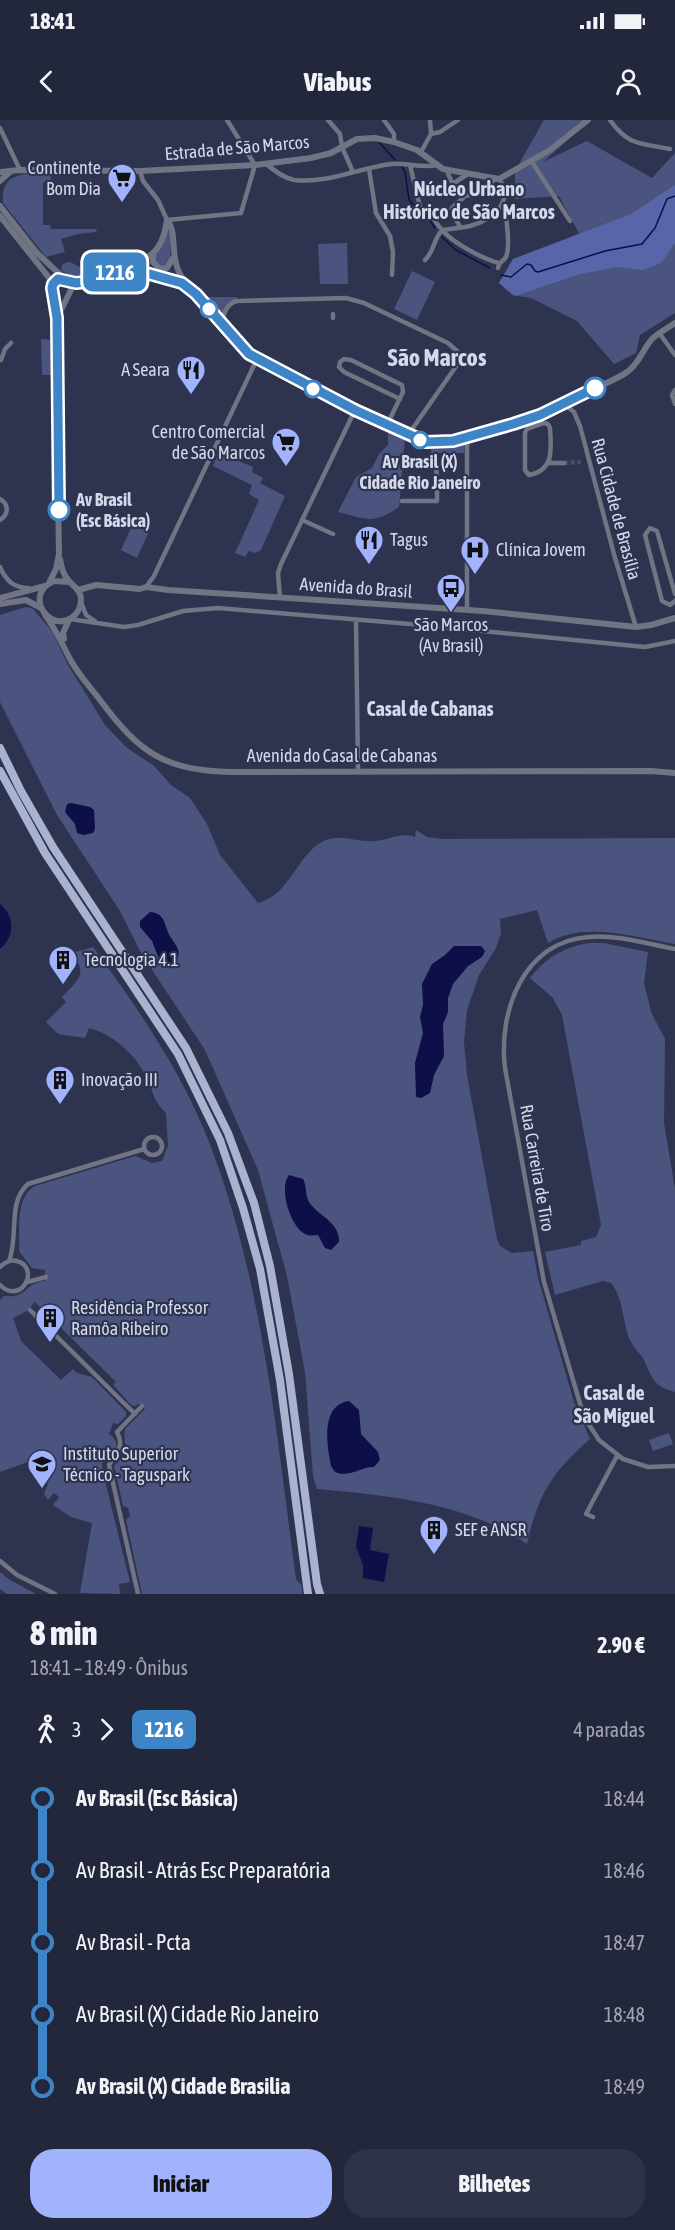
<!DOCTYPE html>
<html lang="pt">
<meta charset="utf-8">
<style>
:root{--surface:#22273c;--page:#2e3347;--text:#f1f3f6;--muted:#a2a5af;--accent:#a1b3fd}
body{margin:0;font-family:"Asap Condensed",sans-serif;background:var(--page);color:var(--text);height:100vh;display:flex;flex-direction:column;font-size:22px;white-space:nowrap}
*{box-sizing:border-box;margin:0}
p{font-size:20px;color:var(--muted)}
.icon{flex:none;width:33px;height:33px;fill:none;stroke:currentColor;stroke-width:2;stroke-linecap:round;stroke-linejoin:round}
.map{position:relative;height:1474px;overflow:hidden}
.drawer{display:flex;flex-direction:column;background:var(--surface);flex:1}
.drawer>*{flex:none}
.badge{padding:0 12px;border-radius:9px;font-size:21px;line-height:39px}
.map>.badge{position:absolute;translate:-50% -50%;box-shadow:0 0 0 3px #fff}
.legs{display:flex;align-items:center;gap:9px;height:66px;padding:0 30px;font-size:20px}
.legs p{margin-inline-start:auto}
.headline{display:flex;align-items:center;justify-content:space-between;height:102px;padding:0 30px}
h1{font-size:33px;font-weight:800;line-height:45px}
.primary-button{display:flex;gap:12px;margin-top:auto;padding:12px 30px}
.primary-button a{flex:1;height:69px;border-radius:24px;background:var(--accent);color:#111;font-size:24px;font-weight:800;line-height:69px;text-align:center}
.primary-button a+a{background:var(--page);color:var(--text)}
ul{padding:0 30px;list-style:none}
li{display:flex;align-items:center;gap:21px;height:72px;font-size:22px}
li i{display:grid;place-items:center;width:9px;height:100%;margin:0 8px;background:currentColor}
li i::after{content:'';width:15px;height:15px;margin:-8px;border:4px solid;border-radius:50%;background:var(--surface)}
li p{margin-inline-start:auto}
li:first-child i{background:linear-gradient(#0000 50%,currentColor 0)}
li:last-child i{background:linear-gradient(currentColor 50%,#0000 0)}
.status{display:flex;justify-content:space-between;align-items:center;height:42px;padding:0 30px;background:var(--surface);direction:ltr}
.status svg{height:16px;fill:currentColor}
header{display:flex;justify-content:space-between;align-items:center;height:78px;padding:0 30px;background:var(--surface);font-size:27px;font-weight:800}
.map>svg:first-child{display:block}
.green{fill:#4a547e}
.forest{fill:#5866a9}
.water{fill:#0e0e49}
.lines{fill:none;stroke-linecap:round;stroke-linejoin:round}
.stream{stroke:#0e0e49;stroke-width:1.5}
.minor-tunnel{stroke:#474d67;stroke-width:4.5;stroke-dasharray:4.5 2;stroke-linecap:butt}
.minor{stroke:#707483;stroke-width:4.5}
.tertiary{stroke:#707483;stroke-width:6}
.primary{stroke:#a9b2ce;stroke-width:8}
.line-1-casing{stroke:#fff;stroke-width:14}
.line-1{stroke:#3d85c6;stroke-width:9}
.stop-1-dot{fill:#fff;stroke:#3d85c6;stroke-width:3}
.labels{text-anchor:middle;stroke-width:4.5;stroke-linejoin:round;paint-order:stroke}
.street-label{font-size:18px;fill:#d3d8ea;stroke:#2e3450}
.poi-label{font-size:18px;fill:#d3d8ea;stroke:#2e3450;text-anchor:start}
.stop-label{font-size:18px;font-weight:bold;fill:#d3d8ea;stroke:#2e3450}
.neighbourhood-label{font-size:20px;font-weight:bold;fill:#d3d8ea;stroke:#2e3450}
.district-label{font-size:24px;font-weight:bold;fill:#d3d8ea;stroke:#2e3450}
</style>
<div class="status"><b>18:41</b><svg viewBox="0 0 49 12"><path d="M0 12V9h3v3zM5 12V6h3v6zM10 12V3h3v9zM15 12V0h3v12zM26 1h20v11H26zM47 4h2v5h-2z"/></svg></div>
<header><svg class="icon" aria-label="back" viewBox="0 0 24 24"><path d="M15 5l-7 7 7 7"/></svg>Viabus<svg class="icon" aria-label="person" viewBox="0 0 24 24"><circle cx="12" cy="8" r="4"/><path d="M4 21q1-7 8-7t8 7"/></svg></header>
<div class="map">
<svg width="675" height="1474" viewBox="0 0 675 1474">
<rect width="100%" height="100%" fill="#2e3450"/>
<path class="green" d="M544,0H590L543,42L587,21L652,58L675,33V193L640,215L636,233L614,244L577,201L531,178L512,175L499,163L513,139L580,115L559,76L515,79V51Z
M51,54V62H43V105H50L51,109H97L96,112L78,114L61,119L65,132L46,137L3,83C0,49 29,54 51,54Z
M168,104L171,118L170,144L164,147L156,144V134Z
M347,123L348,164H320L318,124Z
M67,142H70L88,151C80,159 69,156 61,150L62,145Z
M412,151L435,162L417,200L394,189Z
M199,177H237V181L230,184L223,204Z
M41,219L53,220L54,255H42Z
M388,310L405,318L399,387C373,405 367,399 338,392L356,357L372,348L379,334L388,325Z
M465,319L464,333H431V324Z
M221,327L230,333L229,337L253,347L252,352L263,358L260,363L285,376L261,430L256,433L249,431L245,437L235,433L259,380L249,374L252,365L213,346Z
M135,399L151,407L137,438L121,430Z
M26,487L32,488L52,511L68,545L105,605L127,628L154,646L171,665L190,678L207,704L220,735L258,783C292,775 298,728 329,719C344,715 359,723 375,721C390,720 400,712 415,717L416,710L427,717L442,719L675,718V824C634,817 584,801 548,823L537,790L500,799L501,813L496,828L479,855L467,890L464,922L467,955L497,1119L500,1126L512,1133L533,1131L538,1158L574,1282L590,1319C552,1352 538,1375 527,1424C467,1383 387,1375 317,1369L313,1356L305,1252L287,1156L258,1050L205,930L141,833L120,791L57,695L0,582V495Z
M589,823H603L648,832L644,863L651,892L665,919L664,1003L675,1069V1272C653,1266 653,1259 644,1240C641,1234 636,1231 633,1225C622,1210 625,1179 611,1163L603,1161L555,1175L545,1132L581,1125V1121L596,1117L601,1105L562,895L553,878L530,858C545,838 564,827 589,823Z
M93,827C137,887 182,952 209,1022C263,1161 276,1312 296,1459L302,1466V1474H142L126,1400L130,1396L128,1388L123,1386L114,1346C134,1326 122,1330 125,1309L145,1289L140,1284L134,1286L131,1285L113,1265L116,1262L35,1182L27,1191L13,1198L21,1221L61,1260L73,1249L77,1253L92,1257L126,1292V1296L118,1304L113,1303L109,1314C117,1319 119,1328 113,1335L103,1338L102,1349L130,1462L119,1464L120,1474L80,1473L92,1403L71,1397L53,1385L59,1377L54,1373L48,1380L44,1374L48,1364L32,1349L28,1342L0,1352V1180L4,1176C28,1179 25,1162 45,1161V1150L32,1148L19,1131C20,1111 15,1077 35,1066L135,1036L152,1043L162,1041L168,1026L166,993C152,979 155,976 148,960C137,936 115,915 89,908L85,918L58,914L46,902L66,882L62,877C73,865 89,854 75,839L72,841L66,835Z
M669,1313L673,1324L653,1331L649,1320Z
M0,1452L10,1460L36,1474H7L0,1469Z"/>
<path class="forest" d="M675,65V123L661,143L643,150L617,147L580,154L515,176L499,163L513,139L631,94Z"/>
<path class="water" d="M71,683L90,687L94,690L95,709L93,713L83,715L77,713L75,704L65,692L67,684Z
M0,784C15,796 15,817 0,829Z
M150,792C163,793 164,801 168,812C173,825 186,829 173,846L159,839L152,821L140,807V801Z
M454,826H481L485,831L482,837L468,846L453,864L448,878V892L443,904L444,936L434,955L430,973L421,978L416,977L415,943L423,913L420,897L423,885L422,864L432,844L445,835Z
M289,1055L303,1059C307,1066 305,1075 309,1082C318,1096 340,1102 339,1122L331,1130L325,1128L318,1115C317,1115 309,1116 308,1115C291,1111 278,1068 289,1055Z
M349,1281L359,1290L361,1314L378,1332L380,1340L374,1347C359,1347 350,1358 335,1352L331,1346C327,1326 320,1285 349,1281Z
M359,1406L373,1408L370,1430L389,1434L384,1462L363,1458V1445L356,1427Z"/>
<g class="lines">
<path class="stream" d="M379,22L395,40
M402,47L405,52L409,80L415,87L425,93L435,108
M442,117L456,130L490,148
M501,155L511,157L527,144L531,145L535,151L538,152L605,131L642,124L655,108L667,79L675,76"/>
<path class="minor-tunnel" d="M434,98L451,90
M564,343L581,342
M448,368H460"/>
<path class="minor" d="M328,0L340,14L342,27L353,52
M384,0L394,14V22
M610,0C628,26 641,23 670,29
M0,8L20,50
M431,14L440,12L458,0
M421,32L431,14L430,0
M532,42L570,101
M266,44C274,50 283,58 294,60C327,64 359,48 391,44C406,42 422,49 437,45
M410,45L420,87C433,92 433,101 442,110C453,123 483,139 499,143
M369,49L376,93L390,116L393,132L392,155
M140,51L143,61L158,80L167,100L241,93L255,45L227,0
M447,51C451,61 455,71 465,76
M416,70L448,67L468,54
M460,107L451,90L452,88L465,76L484,71L496,58
M425,140C434,132 433,120 442,110C451,109 461,108 470,106C492,100 515,82 499,59
M498,148C499,141 503,142 506,137C511,125 506,96 504,84
M333,194V198
M223,204C223,193 226,184 237,181L346,178L364,183L448,223L457,231V245L408,315
M660,214L675,235
M1,240L5,229L11,223
M675,270L672,275L675,284
M564,284L574,292L580,306L615,438L636,507
M544,303L548,304L550,308C551,328 555,350 529,355L525,350V313L527,309Z
M387,305L403,272L402,265L351,240L344,239L340,242L339,247L344,252L400,279
M467,318V490
M436,338L437,368
M549,343H564
M0,379C9,384 9,394 0,400
M402,381H437V368H448
M302,400L333,414
M0,447C6,461 14,468 29,468
M146,467L154,456L257,239
M675,474L657,411L650,408L645,415L662,481L670,485L675,481
M280,478L278,453L281,444L355,290
M81,482L86,495L95,501
M70,499L124,507L138,505L183,491L218,488L422,505L645,527L675,521
M356,500L358,651
M675,829C648,824 616,814 588,817C523,822 498,892 505,948L544,1162L584,1297L599,1320L623,1339L648,1347L675,1346
M144 1026a9 9 0 1 1 18 0a9 9 0 1 1-18 0Z
M9,1141C19,1116 7,1082 28,1064L144,1029
M0,1147C5,1142 10,1139 17,1141C41,1148 21,1186 0,1165
M27,1162L46,1157
M30,1190L135,1294
M593,1397L586,1394L617,1336
M0,1441L17,1455L55,1474
M138,1474L109,1345C116,1333 125,1326 117,1312L142,1286"/>
<path class="tertiary" d="M0,52L20,50L140,51L255,45L311,38L331,33L357,19L375,18L394,22L417,30L443,49L499,59L550,30L588,0
M0,61L11,51
M0,86L37,133L69,163L71,170L57,198
M0,96L50,159L55,184L59,434L56,449L49,463
M167,100C179,113 167,142 186,163
M153,133V142L160,149L167,148L173,138
M128,148L187,166L249,234L291,258L420,320C462,333 560,286 598,267C608,262 619,258 627,252C639,244 643,229 652,219C658,213 668,208 675,203
M68,161C87,166 142,145 155,131C163,122 165,111 167,100
M60,439C61,446 63,454 68,460C73,466 80,469 81,478C81,485 79,491 75,495C52,517 21,475 54,461L69,462
M78,470L96,465L140,469L146,467L168,470L483,491L636,507L651,505L675,498
M0,478L45,466
M0,484L26,480L41,488
M45,495C56,509 62,524 70,539C78,554 90,567 100,580C140,633 163,650 231,652L651,651L675,653
M64,519L63,513L69,500"/>
<path class="primary" d="M0,628L21,671L53,727L186,928L228,1013L254,1083L270,1146L289,1254L317,1464L320,1474
M0,651L45,733L178,934L220,1020L243,1088L260,1149L280,1260L308,1474"/>
</g>
<g class="lines">
<g class="line-1-casing">
<path id="line-1" d="M59,390L57,198L52,168L53,164L58,159L76,163L85,162L128,148L182,163L196,174L249,234L355,290L426,322L453,321L513,304L540,295L595,268"/>
</g>
<use href="#line-1" class="line-1"/>
</g>
<defs>
<g id="supermarket-pin" transform="scale(1.5)"><path d="M0 17L-7.5 6A9.5 9.5 0 1 1 7.5 6Z" fill="#a1b3fd" stroke="#2e3450"/><path d="M-6-5.5h2.5l.6 2H6L4.5 2H-2.5L-4.4-4H-6ZM-1.5 3.2a1.3 1.3 0 1 0 .1 0ZM3 3.2a1.3 1.3 0 1 0 .1 0Z" fill="#111"/></g>
<g id="restaurant-pin" transform="scale(1.5)"><path d="M0 17L-7.5 6A9.5 9.5 0 1 1 7.5 6Z" fill="#a1b3fd" stroke="#2e3450"/><path d="M-5-6h1v4h1v-4h1v4h1v-4h1v5L-1.5 .5V6h-2V.5L-5-1ZM5-6V6H3V1.5H1.5Q1.5-4 5-6Z" fill="#111"/></g>
<g id="hospital-pin" transform="scale(1.5)"><path d="M0 17L-7.5 6A9.5 9.5 0 1 1 7.5 6Z" fill="#a1b3fd" stroke="#2e3450"/><path d="M-5-5h3v3.5h4V-5h3V5h-3V1.5h-4V5h-3Z" fill="#111"/></g>
<g id="bus-pin" transform="scale(1.5)"><path d="M0 17L-7.5 6A9.5 9.5 0 1 1 7.5 6Z" fill="#a1b3fd" stroke="#2e3450"/><path d="M-5-6H5V4H4V6H2V4H-2V6H-4V4H-5ZM-3.5-4V0h7V-4ZM-3.5 1.2v1.5H-2V1.2ZM2 1.2v1.5H3.5V1.2Z" fill="#111"/></g>
<g id="building-pin" transform="scale(1.5)"><path d="M0 17L-7.5 6A9.5 9.5 0 1 1 7.5 6Z" fill="#a1b3fd" stroke="#2e3450"/><path d="M-4-6H4V6H1V3H-1V6H-4ZM-2.5-4.3h1.7v1.8h-1.7ZM.8-4.3h1.7v1.8H.8ZM-2.5-1h1.7V.8h-1.7ZM.8-1h1.7V.8H.8Z" fill="#111"/></g>
<g id="university-pin" transform="scale(1.5)"><path d="M0 17L-7.5 6A9.5 9.5 0 1 1 7.5 6Z" fill="#a1b3fd" stroke="#2e3450"/><path d="M0-5L7-2L0 1L-7-2ZM-4 1L0 2.5L4 1V4Q0 6-4 4Z" fill="#111"/></g>
</defs>
<g fill-rule="evenodd">
<use href="#supermarket-pin" x="122" y="58"/>
<use href="#restaurant-pin" x="191" y="250"/>
<use href="#supermarket-pin" x="286" y="322"/>
<use href="#restaurant-pin" x="369" y="420"/>
<use href="#hospital-pin" x="475" y="430"/>
<use href="#bus-pin" x="451" y="468"/>
<use href="#building-pin" x="63" y="840"/>
<use href="#building-pin" x="60" y="960"/>
<use href="#building-pin" x="50" y="1198"/>
<use href="#university-pin" x="42" y="1344"/>
<use href="#building-pin" x="434" y="1410"/>
</g>
<g class="stop-1-dot">
<circle cx="209" cy="189" r="8"/>
<circle cx="595" cy="268" r="10"/>
<circle cx="313" cy="269" r="8"/>
<circle cx="420" cy="320" r="8"/>
<circle cx="59" cy="390" r="10"/>
</g>
<g class="labels">
<g class="street-label">
<text transform="translate(237 28) rotate(-5)" y="6">Estrada de São Marcos</text>
<text transform="translate(616 389) rotate(75)" y="6">Rua Cidade de Brasília</text>
<text transform="translate(356 468) rotate(4)" y="6">Avenida do Brasil</text>
<text x="342" y="642">Avenida do Casal de Cabanas</text>
<text transform="translate(537 1048) rotate(80)" y="6">Rua Carreira de Tiro</text>
</g>
<g class="poi-label">
<text x="101" y="54" text-anchor="end">Continente<tspan x="101" dy="21">Bom Dia</tspan></text>
<text x="170" y="256" text-anchor="end">A Seara</text>
<text x="265" y="318" text-anchor="end">Centro Comercial<tspan x="265" dy="21">de São Marcos</tspan></text>
<text x="390" y="426">Tagus</text>
<text x="496" y="436">Clínica Jovem</text>
<text x="451" y="511" text-anchor="middle">São Marcos<tspan x="451" dy="21">(Av Brasil)</tspan></text>
<text x="84" y="846">Tecnologia 4.1</text>
<text x="81" y="966">Inovação III</text>
<text x="71" y="1194">Residência Professor<tspan x="71" dy="21">Ramôa Ribeiro</tspan></text>
<text x="63" y="1340">Instituto Superior<tspan x="63" dy="21">Técnico - Taguspark</tspan></text>
<text x="455" y="1416">SEF e ANSR</text>
</g>
<g class="stop-label">
<text x="420" y="348">Av Brasil (X)<tspan x="420" dy="21">Cidade Rio Janeiro</tspan></text>
<text x="76" y="386" text-anchor="start">Av Brasil<tspan x="76" dy="21">(Esc Básica)</tspan></text>
</g>
<g class="neighbourhood-label">
<text x="469" y="76">Núcleo Urbano<tspan x="469" dy="23">Histórico de São Marcos</tspan></text>
<text x="430" y="596">Casal de Cabanas</text>
<text x="614" y="1280">Casal de<tspan x="614" dy="23">São Miguel</tspan></text>
</g>
<g class="district-label">
<text x="437" y="246">São Marcos</text>
</g>
</g>
</svg>
<b class="badge" style="left:115px;top:152px;background:#3d85c6;color:#fff">1216</b>
</div>
<section class="drawer">
<div class="headline"><div><h1>8 min</h1><p>18:41 – 18:49 · Ônibus</p></div><b>2.90 €</b></div>
<div class="legs"><svg class="icon" aria-label="walk" viewBox="0 0 24 24"><circle cx="13" cy="4" r="2"/><path d="M13 8l-2 6 4 7M11 14l-3 7M7 12l3-4h3l4 4"/></svg>3<svg class="icon" aria-label="forward" viewBox="0 0 24 24"><path d="M9 5l7 7-7 7"/></svg><b class="badge" style="background:#3d85c6;color:#fff">1216</b><p>4 paradas</p></div>
<ul>
<li><i style="color:#3d85c6"></i><b>Av Brasil (Esc Básica)</b><p>18:44</p></li>
<li><i style="color:#3d85c6"></i><span>Av Brasil - Atrás Esc Preparatória</span><p>18:46</p></li>
<li><i style="color:#3d85c6"></i><span>Av Brasil - Pcta</span><p>18:47</p></li>
<li><i style="color:#3d85c6"></i><span>Av Brasil (X) Cidade Rio Janeiro</span><p>18:48</p></li>
<li><i style="color:#3d85c6"></i><b>Av Brasil (X) Cidade Brasilia</b><p>18:49</p></li>
</ul>
<div class="primary-button"><a>Iniciar</a><a>Bilhetes</a></div>
</section>
